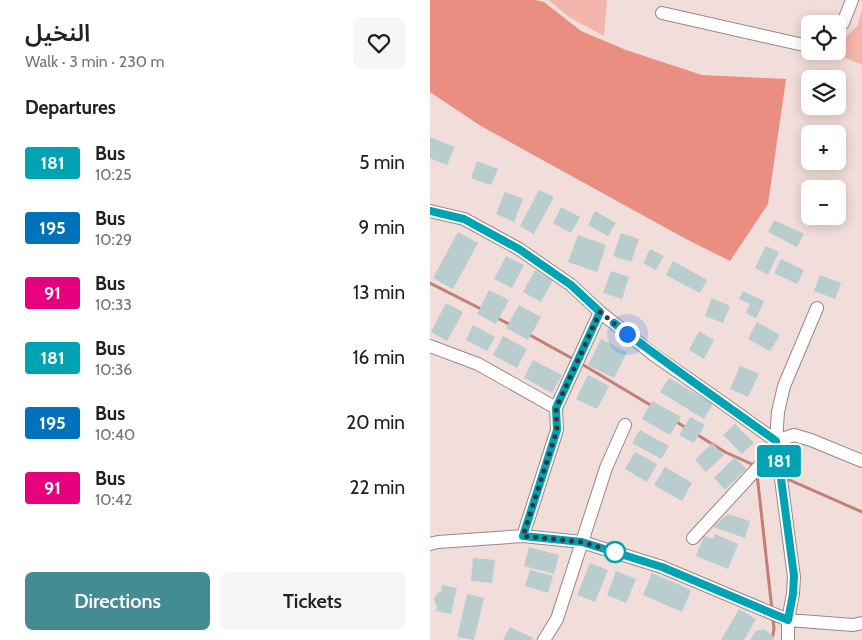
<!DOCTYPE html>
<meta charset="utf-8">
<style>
:root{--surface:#fff;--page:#f6f6f6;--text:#202124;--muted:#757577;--accent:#448b92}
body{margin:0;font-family:Cabin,"Noto Sans Arabic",sans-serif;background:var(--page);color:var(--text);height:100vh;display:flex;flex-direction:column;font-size:19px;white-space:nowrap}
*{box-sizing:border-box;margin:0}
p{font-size:16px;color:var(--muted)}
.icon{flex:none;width:28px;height:28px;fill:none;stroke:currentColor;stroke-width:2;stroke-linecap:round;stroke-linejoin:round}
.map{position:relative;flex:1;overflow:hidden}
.drawer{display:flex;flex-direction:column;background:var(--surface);width:430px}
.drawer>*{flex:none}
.badge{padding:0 10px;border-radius:4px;font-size:18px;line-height:32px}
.buttons{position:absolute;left:371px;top:15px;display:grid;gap:10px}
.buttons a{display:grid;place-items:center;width:45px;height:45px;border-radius:8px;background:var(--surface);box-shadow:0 2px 12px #0003;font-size:25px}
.you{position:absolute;width:25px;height:25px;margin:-12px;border:4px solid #fff;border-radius:50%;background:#1a73e8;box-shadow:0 0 0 8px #1a73e833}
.map>.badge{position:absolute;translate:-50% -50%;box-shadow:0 0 0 2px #fff}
h2{padding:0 25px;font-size:19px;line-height:45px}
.round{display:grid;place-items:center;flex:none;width:52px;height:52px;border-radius:8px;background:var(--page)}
.head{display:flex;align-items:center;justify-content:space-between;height:85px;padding:0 25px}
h1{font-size:24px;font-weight:600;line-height:38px}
.action{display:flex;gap:10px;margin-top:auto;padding:10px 25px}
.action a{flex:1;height:58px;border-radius:8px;background:var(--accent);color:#fff;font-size:20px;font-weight:600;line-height:58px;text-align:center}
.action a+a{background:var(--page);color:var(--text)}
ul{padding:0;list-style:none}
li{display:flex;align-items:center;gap:15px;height:65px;padding:0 25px}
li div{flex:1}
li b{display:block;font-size:19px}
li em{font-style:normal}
li .badge{min-width:55px;font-weight:700;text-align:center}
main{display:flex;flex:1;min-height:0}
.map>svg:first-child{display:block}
.green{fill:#f4b5ac}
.forest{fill:#ea8e82}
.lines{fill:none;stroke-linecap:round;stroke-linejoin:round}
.stream{stroke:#c27f76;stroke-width:3}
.building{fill:#b9cdcf}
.minor-casing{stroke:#9a8885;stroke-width:14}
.minor{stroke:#fff;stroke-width:12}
.line-casing{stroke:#fff;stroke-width:11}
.line{stroke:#00a3b4;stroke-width:8}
.walk{stroke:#3c3433;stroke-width:5;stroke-dasharray:0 9}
.stop-dot{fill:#fff;stroke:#00a3b4;stroke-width:2.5}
</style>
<main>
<section class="drawer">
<div class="head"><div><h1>النخيل</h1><p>Walk · 3 min · 230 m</p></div><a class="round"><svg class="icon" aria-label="heart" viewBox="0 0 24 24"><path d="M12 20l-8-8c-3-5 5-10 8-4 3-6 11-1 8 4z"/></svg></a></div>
<h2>Departures</h2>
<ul>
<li><span class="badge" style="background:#00a3b4;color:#fff">181</span><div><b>Bus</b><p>10:25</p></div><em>5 min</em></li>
<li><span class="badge" style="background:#0072bc;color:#fff">195</span><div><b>Bus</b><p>10:29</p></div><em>9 min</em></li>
<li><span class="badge" style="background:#e6007e;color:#fff">91</span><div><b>Bus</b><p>10:33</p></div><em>13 min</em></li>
<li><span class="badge" style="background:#00a3b4;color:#fff">181</span><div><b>Bus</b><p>10:36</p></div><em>16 min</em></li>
<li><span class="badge" style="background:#0072bc;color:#fff">195</span><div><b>Bus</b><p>10:40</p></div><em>20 min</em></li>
<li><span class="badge" style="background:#e6007e;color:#fff">91</span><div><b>Bus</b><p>10:42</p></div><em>22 min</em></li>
</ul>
<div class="action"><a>Directions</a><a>Tickets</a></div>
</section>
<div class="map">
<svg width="432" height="640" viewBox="0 0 432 640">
<rect width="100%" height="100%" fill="#f1ddda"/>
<path class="green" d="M119,0H177L174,36L139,17Z
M432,10V65L401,51H408V45L428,25Z"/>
<path class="forest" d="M0,0H105L114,2L151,31L196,50L272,75L356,79L338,204L300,261L256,239L51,126L0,92Z"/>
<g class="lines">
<path class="stream" d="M0,283L53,310
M67,318L81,325
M98,334L145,360
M150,363L222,406
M244,420L256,428
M266,434L295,452L326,466
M332,468L347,475
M327,474L342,610
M355,478L432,512
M342,640L344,629L343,618"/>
</g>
<path class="building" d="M0,137L25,147L17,165L0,158Z
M47,161L68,169L61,185L41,178Z
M109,190L124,197L104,234L90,226Z
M75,192L93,199L84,222L66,214Z
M131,207L150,217L141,233L123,223Z
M165,211L186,223L178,236L158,225Z
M344,220L374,234L367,247L338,232Z
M28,232L48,243L23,289L3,278Z
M191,233L209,239L201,262L183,256Z
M148,235L176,245L167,272L138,262Z
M336,246L349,252L338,275L325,268Z
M220,249L234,256L226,270L213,263Z
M76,256L94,265L82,288L64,279Z
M351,259L374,270L367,284L344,273Z
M243,261L277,280L270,293L236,275Z
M105,270L123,280L111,302L93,292Z
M181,271L199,277L192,299L173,293Z
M390,275L411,283L405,299L384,291Z
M59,290L79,300L66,324L47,314Z
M313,291L334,301L326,318L316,313L320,304L309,299Z
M282,298L300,306L293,323L275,316Z
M16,303L33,312L17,341L1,332Z
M89,305L111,317L98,340L76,328Z
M327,322L350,335L340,351L318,339Z
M43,325L65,337L57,351L36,340Z
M269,331L284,340L274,359L259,350Z
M73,336L97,349L87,368L63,355Z
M171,339L197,352L184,378L158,365Z
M103,360L132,375L122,393L94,378Z
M310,366L329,374L318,397L300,389Z
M158,375L179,386L167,409L146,399Z
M239,378L283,404L274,419L230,392Z
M222,401L251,417L240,435L212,419Z
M260,417L275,425L264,443L249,435Z
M305,424L324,443L312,454L293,435Z
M210,430L239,446L231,459L202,443Z
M282,443L294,455L276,472L265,460Z
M205,452L227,464L217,482L195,469Z
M305,457L316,469L295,490L284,478Z
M235,467L262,483L252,501L224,485Z
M298,514L320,521L315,538L283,527Z
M285,534L308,544L298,569L266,556L274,536L283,539Z
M99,547L129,555L124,574L94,566Z
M43,558L65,560L62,583L41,581Z
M160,563L178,570L165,602L147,595Z
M100,570L123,576L118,593L95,586Z
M186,571L206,579L196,603L177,595Z
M222,573L261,590L252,612L213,595Z
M12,585L27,588L21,614L6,611L7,606L5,603L4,599L7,593L11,592Z
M37,594L54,598L44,640L27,637Z
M309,609L326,619L314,640H291Z
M80,627L103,638L102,640H73Z
M334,629L344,637V640H320L326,631Z"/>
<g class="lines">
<g class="minor-casing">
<path id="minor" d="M232,13L378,46L380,45
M408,26L413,23L422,0
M0,211L34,219L89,249L141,285L170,312L224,355L293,403L346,441L364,435L381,440L432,461
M0,346L48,364L126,408L127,430L93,536
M126,408L170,312
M263,538L334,461L346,441
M0,544L8,542L93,536L152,542L232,567L358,620L423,625L432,623
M114,640L127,619L176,468L195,425
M358,640V620L363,594L364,577L346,441L348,412L354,386L387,308"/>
</g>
<use href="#minor" class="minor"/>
</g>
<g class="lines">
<g class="line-casing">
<path id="line" d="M0,211L34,219L89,249L141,285L170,312L126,408L127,430L93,536L152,542L232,567L358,620L363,594L364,576L346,441C292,402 236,364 184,323"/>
</g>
<use href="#line" class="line"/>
<path class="walk" d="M185,552L152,542L93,536L127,430L126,408L170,312L197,334"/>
</g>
<circle class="stop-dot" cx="185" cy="552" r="10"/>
</svg>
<div class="buttons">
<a><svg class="icon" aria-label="locate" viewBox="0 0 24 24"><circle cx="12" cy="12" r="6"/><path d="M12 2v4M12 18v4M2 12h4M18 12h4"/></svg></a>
<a><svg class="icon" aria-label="layers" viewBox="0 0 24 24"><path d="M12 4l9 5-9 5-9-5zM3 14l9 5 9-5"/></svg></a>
<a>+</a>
<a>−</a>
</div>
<div class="you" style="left:197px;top:334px"></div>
<b class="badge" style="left:349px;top:461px;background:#00a3b4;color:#fff">181</b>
</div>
</main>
